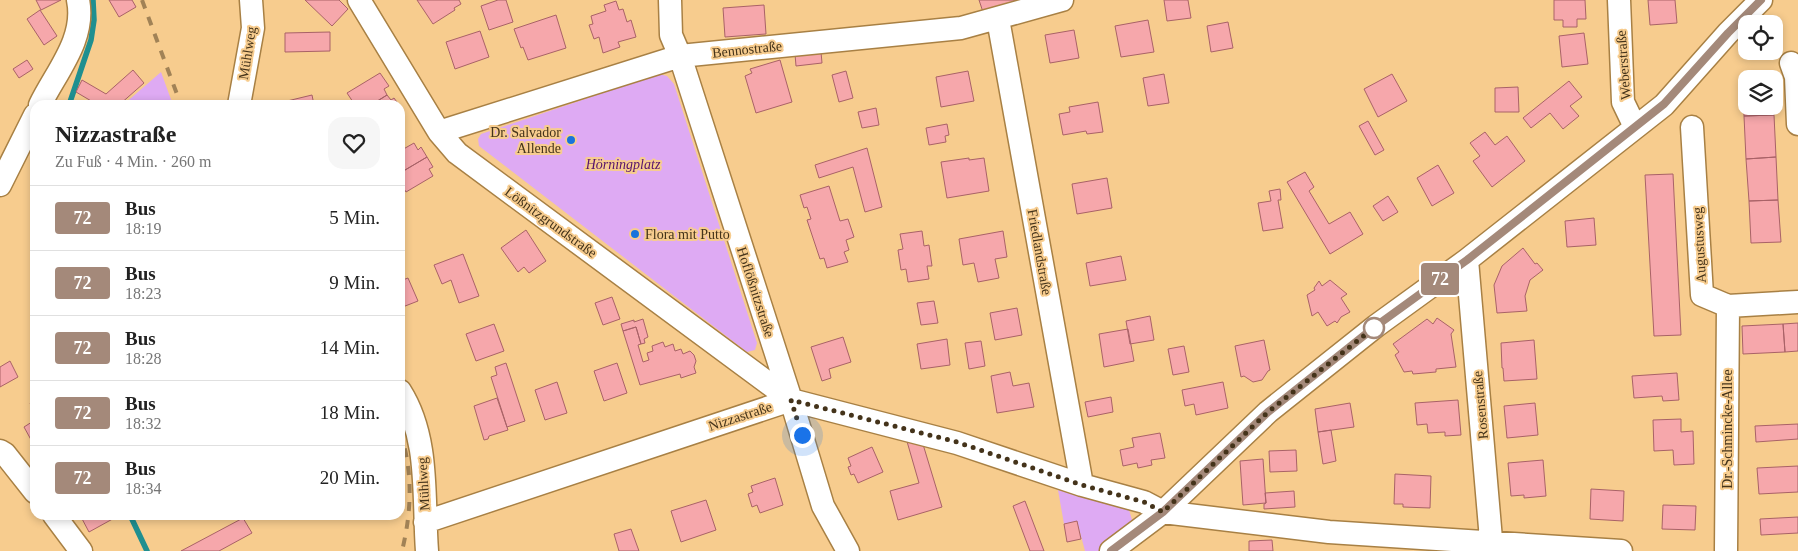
<!DOCTYPE html>
<html lang="de">
<meta charset="utf-8">
<style>
:root{--surface:#fff;--page:#f6f6f6;--text:#222;--muted:#767676;--line:#e0e0e0}
body{margin:0;font-family:"Times New Roman",serif;background:var(--page);color:var(--text);height:100vh;display:flex;flex-direction:column;font-size:19px;white-space:nowrap}
*{box-sizing:border-box;margin:0}
p{font-size:16px;color:var(--muted)}
.icon{flex:none;width:28px;height:28px;fill:none;stroke:currentColor;stroke-width:2;stroke-linecap:round;stroke-linejoin:round}
.map{position:relative;flex:1;overflow:hidden}
.sheet{position:absolute;left:30px;top:100px;width:375px;height:420px;display:flex;flex-direction:column;background:var(--surface);border-radius:15px;box-shadow:0 2px 8px #0003}
.sheet>*{flex:none}
.badge{padding:0 10px;border-radius:4px;font-size:18px;line-height:32px}
.buttons{position:absolute;left:1738px;top:15px;display:grid;gap:10px}
.buttons a{display:grid;place-items:center;width:45px;height:45px;border-radius:10px;background:var(--surface);box-shadow:0 2px 8px #0003;font-size:25px}
.you{position:absolute;width:25px;height:25px;margin:-12px;border:4px solid #fff;border-radius:50%;background:#1a73e8;box-shadow:0 0 0 8px #1a73e833}
.map>.badge{position:absolute;translate:-50% -50%;box-shadow:0 0 0 2px #fff}
.round{display:grid;place-items:center;flex:none;width:52px;height:52px;border-radius:15px;background:var(--page)}
.summary{display:flex;align-items:center;justify-content:space-between;height:85px;padding:0 25px}
h1{font-size:24px;font-weight:700;line-height:38px}
ul{padding:0;list-style:none}
li{display:flex;align-items:center;gap:15px;height:65px;padding:0 25px;border-top:1px solid var(--line)}
li div{flex:1}
li b{display:block;font-size:19px}
li em{font-style:normal}
li .badge{min-width:55px;font-weight:700;text-align:center}
.map>svg:first-child{display:block}
.green{fill:#deaaf3}
.lines{fill:none;stroke-linecap:round;stroke-linejoin:round}
.stream{stroke:#1f8f90;stroke-width:5.5}
.building{fill:#f6a7ab;stroke:#a96267}
.minor-casing{stroke:#a88044;stroke-width:25}
.minor{stroke:#fff;stroke-width:22}
.rail{stroke:#a18256;stroke-width:4;stroke-dasharray:9 9;stroke-linecap:butt}
.line-casing{stroke:#fff;stroke-width:11}
.line{stroke:#a4897a;stroke-width:8}
.walk{stroke:#44331a;stroke-width:5;stroke-dasharray:0 9}
.poi-dot{fill:#1773dc;stroke:#f7cc8e;stroke-width:2}
.stop-dot{fill:#fff;stroke:#a4897a;stroke-width:2.5}
.labels{text-anchor:middle;stroke-width:4;stroke-linejoin:round;paint-order:stroke}
.street-label{font-size:14px;fill:#44331a;stroke:#f7cc8e}
.poi-label{font-size:14px;fill:#44331a;stroke:#f7cc8e;text-anchor:end}
.park-label{font-size:14px;font-style:italic;fill:#56126c;stroke:#f7cc8e}
</style>
<div class="map">
<svg width="1798" height="551" viewBox="0 0 1798 551">
<rect width="100%" height="100%" fill="#f7cc8e"/>
<path class="green" d="M161,72L173,105H123Z
M659,74L667,76L674,84L757,343L755,350L747,352L479,146L478,139L481,134Z
M1058,490L1129,510L1133,523L1099,551H1085L1077,521L1064,524Z"/>
<g class="lines">
<path class="stream" d="M69,105L91,40L94,20L93,0
M130,515L147,551"/>
</g>
<path class="building" d="M36,0H61L41,10Z
M109,0H132L136,7L119,17Z
M305,0H339L348,9L332,26Z
M417,0H459L461,4L454,8L455,10L433,24Z
M498,0H506L513,22L489,30L481,6Z
M979,0H1014L1015,2L983,12Z
M1164,0H1188L1191,18L1167,21Z
M1554,0H1585L1586,19H1577V27H1563V20H1554Z
M1648,0H1675L1677,23L1650,25Z
M616,1L619,10L623,9L627,22L631,20L636,37L618,42L620,47L603,53L599,37L594,39L589,25L593,24L591,16L606,11L604,5Z
M764,5L766,34L725,37L723,8Z
M40,10L57,36L44,45L27,19Z
M556,15L566,48L528,60L523,47L521,48L514,29Z
M1148,20L1154,52L1121,57L1115,26Z
M1228,22L1233,48L1211,52L1207,26Z
M1074,30L1079,58L1050,63L1045,35Z
M480,31L489,57L455,69L446,42Z
M330,32V51L285,52V33Z
M1584,33L1588,64L1562,67L1559,36Z
M821,52L822,63L796,66L795,54Z
M27,60L33,69L19,78L13,69Z
M780,60L792,102L756,113L745,76L752,73L750,69Z
M133,70L144,83L119,105H98L76,92L82,80L106,94Z
M846,71L853,98L839,102L832,75Z
M968,71L974,101L941,107L936,77Z
M380,73L389,86L384,89L387,95L371,105H355L347,93Z
M1771,73L1772,79H1746V106H1773L1774,115L1744,116L1742,74Z
M1164,74L1169,103L1148,106L1143,78Z
M1392,74L1407,101L1378,117L1364,89Z
M1569,81L1582,97L1570,106L1579,116L1563,129L1550,113L1531,128L1523,118Z
M1518,87L1519,112H1495V88Z
M312,95L314,105H284L283,102Z
M387,95L391,100L394,98L399,105H371Z
M1098,102L1103,132L1087,134L1086,131L1063,135L1059,114L1070,112L1069,107Z
M876,108L879,125L862,128L858,112Z
M1774,115L1776,157L1746,159L1744,116Z
M1368,121L1384,150L1375,155L1359,126Z
M947,124L949,135L945,136L946,142L929,145L926,128Z
M1485,132L1495,145L1507,136L1525,161L1492,187L1473,161L1480,156L1470,143Z
M414,143L418,150L421,147L427,157L400,173V151Z
M867,148L882,207L865,212L853,167L819,178L815,165Z
M427,157L433,167L429,169L433,176L406,192L400,182V173Z
M1776,157L1778,200L1749,201L1746,159Z
M969,158V160L984,158L989,191L947,198L941,162Z
M1438,165L1454,193L1432,206L1417,178Z
M1305,172L1314,187L1309,191L1329,224L1350,212L1363,234L1330,254L1287,182Z
M1673,174L1681,335L1654,336L1645,175Z
M1107,178L1112,208L1077,214L1072,184Z
M829,186L840,221L848,219L854,237L846,240L849,250L844,252L848,262L827,268L824,258L820,259L807,220L811,219L807,207L804,208L800,195Z
M1280,189L1281,200H1278L1283,228L1263,231L1258,203L1271,201L1269,191Z
M1388,196L1398,212L1383,221L1373,206Z
M1778,200L1781,242L1751,243L1749,201Z
M1594,218L1596,245L1567,247L1565,221Z
M526,230L546,261L529,273L524,267L518,272L501,248Z
M922,231L924,246L929,245L932,266H927L929,279L908,282L906,269L901,270L898,250L903,249L900,234Z
M1003,231L1007,257L995,259L999,278L978,282L974,263L963,265L959,239Z
M1523,248L1535,264L1537,263L1543,270L1530,280L1525,296L1527,311L1497,313L1494,285L1502,266Z
M463,254L479,296L459,303L451,280L442,284L434,265Z
M1121,256L1126,280L1090,286L1086,263Z
M408,278L418,301L400,308V281Z
M1330,280L1347,294L1341,298L1350,312L1341,317L1337,323L1335,321L1327,326L1318,312L1312,316L1307,295L1315,290L1314,288L1319,281L1322,286Z
M612,297L620,319L603,325L595,303Z
M934,301L938,323L921,325L917,303Z
M1017,308L1022,335L995,340L990,313Z
M1150,316L1154,340L1130,344L1126,321Z
M1437,318L1454,330L1451,334L1456,367L1436,369V372L1413,374L1412,371L1404,372L1395,355L1399,352L1393,344L1427,319L1433,324Z
M643,319L648,337L644,339L645,343L641,344L636,327L623,331L621,324L634,320V322Z
M1798,323V351L1785,352L1783,324Z
M494,324L504,351L476,361L466,334Z
M1783,324L1785,352L1743,354L1742,326Z
M636,327L641,344L638,345L643,362L649,360L647,353L653,351L652,346L663,342L665,347L673,344L675,351L681,349L683,354L690,351L694,355L696,361L694,367L696,373L681,378L680,374L640,385L623,331Z
M1128,329L1134,361L1104,367L1099,334Z
M843,337L851,362L829,369L831,378L822,381L811,347Z
M947,339L950,365L921,369L917,344Z
M1264,340L1270,370L1268,371L1262,380L1253,382L1244,376L1241,377L1235,346Z
M1534,340L1537,379L1504,381L1503,368H1502L1501,343Z
M981,341L985,366L969,369L965,343Z
M1184,346L1189,372L1173,375L1168,349Z
M10,361L18,377L0,387V367Z
M506,363L525,421L507,427L491,377L497,375L495,367Z
M617,363L627,393L604,401L594,371Z
M1010,372L1013,386L1029,383L1034,407L997,413L991,376Z
M1677,373L1679,400L1663,401L1662,396L1634,398L1632,376Z
M557,382L567,413L545,420L535,390Z
M1223,382L1228,408L1196,415L1194,404L1185,406L1182,390Z
M1111,397L1113,412L1088,417L1085,402Z
M497,398L508,430L489,436L488,439L484,440L474,406Z
M35,400V412L30,403Z
M1458,400L1461,435L1445,436V432L1428,433L1427,424L1417,425L1415,403Z
M1350,403L1354,427L1318,432L1315,409Z
M1535,403L1538,435L1507,438L1504,406Z
M1681,419V432L1693,431L1694,464L1674,465L1673,450L1654,451L1653,420Z
M35,420V447L24,427Z
M1798,424V439L1756,442L1755,426Z
M1331,430L1336,461L1323,464L1318,432Z
M1160,433L1165,458L1151,460L1152,465L1138,468L1137,463L1123,466L1120,450L1134,447L1132,438Z
M906,438L922,441L942,507L898,520L890,491L919,483Z
M872,447L883,472L858,483L854,474L851,475L848,467L851,466L848,458Z
M1296,450L1297,471L1270,472L1269,451Z
M1263,459L1266,503L1243,505L1240,461Z
M1543,460L1546,496L1524,498V495L1511,496L1508,463Z
M1798,466V492L1759,494L1757,468Z
M1395,474L1431,476L1430,508L1403,507V504H1394Z
M775,478L783,505L760,513L757,505L752,507L748,494L753,492L751,486Z
M1591,489L1624,491L1623,521L1590,519Z
M1294,491L1295,507L1264,509V504L1266,503L1265,493Z
M706,500L716,530L681,542L671,511Z
M1025,501L1044,551H1030L1013,506Z
M1663,505L1696,506L1695,530L1662,529Z
M80,515H118V516L89,532Z
M1798,517V533L1761,535L1760,519Z
M243,518L252,533L219,551H181Z
M1077,521L1081,539L1067,542L1064,524Z
M631,529L639,551H619L614,534Z
M1272,540L1273,551H1249V541Z"/>
<g class="lines">
<g class="minor-casing">
<path id="minor" d="M359,0L439,132L457,153L791,400
M670,0L671,35L680,56L791,400L823,506L848,551
M1619,0L1623,102L1635,127
M998,19L1082,485
M1791,63L1796,77L1798,124
M40,105C56,72 86,39 78,0
M239,105L253,28L251,0
M1692,127L1702,295L1728,306L1798,302
M439,132L680,56L961,28L1062,0
M0,185L35,115
M1467,260L1492,551
M400,391C430,438 423,498 427,551
M0,451L5,454L35,492
M54,515L81,551
M425,522L791,400L957,443L1082,485L1144,502L1163,512L1329,532L1621,551
M1111,551L1163,512L1268,412L1376,326L1467,260L1664,105L1728,33L1761,0
M1726,551L1728,306"/>
</g>
<use href="#minor" class="minor"/>
<path class="rail" d="M142,0L181,105
M400,431C413,471 412,510 402,551"/>
</g>
<g class="lines">
<g class="line-casing">
<path id="line" d="M1111,551L1163,512L1268,412L1376,326L1467,260L1664,104L1728,33L1761,0"/>
</g>
<use href="#line" class="line"/>
<path class="walk" d="M802,435L791,400L957,442L1082,485L1144,502L1163,512L1268,412L1376,326L1374,328"/>
</g>
<g class="poi-dot">
<circle cx="571" cy="140" r="5"/>
<circle cx="635" cy="234" r="5"/>
</g>
<circle class="stop-dot" cx="1374" cy="328" r="10"/>
<g class="labels">
<g class="street-label">
<text transform="translate(747 49) rotate(-6)" y="5">Bennostraße</text>
<text transform="translate(247 53) rotate(-81)" y="5">Mühlweg</text>
<text transform="translate(1623 65) rotate(-94)" y="5">Weberstraße</text>
<text transform="translate(551 222) rotate(36)" y="5">Lößnitzgrundstraße</text>
<text transform="translate(1699 245) rotate(-93)" y="5">Augustusweg</text>
<text transform="translate(1040 252) rotate(80)" y="5">Friedlandstraße</text>
<text transform="translate(756 292) rotate(72)" y="5">Hoflößnitzstraße</text>
<text transform="translate(1480 405) rotate(-95)" y="5">Rosenstraße</text>
<text transform="translate(740 416) rotate(-18)" y="5">Nizzastraße</text>
<text transform="translate(1727 429) rotate(-90)" y="5">Dr.-Schmincke-Allee</text>
<text transform="translate(423 484) rotate(-93)" y="5">Mühlweg</text>
</g>
<g class="poi-label">
<text x="561" y="137">Dr. Salvador<tspan x="561" dy="16">Allende</tspan></text>
<text x="645" y="239" text-anchor="start">Flora mit Putto</text>
</g>
<g class="park-label">
<text x="623" y="169">Hörningplatz</text>
</g>
</g>
</svg>
<div class="buttons">
<a><svg class="icon" aria-label="locate" viewBox="0 0 24 24"><circle cx="12" cy="12" r="6"/><path d="M12 2v4M12 18v4M2 12h4M18 12h4"/></svg></a>
<a><svg class="icon" aria-label="layers" viewBox="0 0 24 24"><path d="M12 4l9 5-9 5-9-5zM3 14l9 5 9-5"/></svg></a>
</div>
<div class="you" style="left:802px;top:435px"></div>
<b class="badge" style="left:1440px;top:279px;background:#a4897a;color:#fff">72</b>
<section class="sheet">
<div class="summary"><div><h1>Nizzastraße</h1><p>Zu Fuß · 4 Min. · 260 m</p></div><a class="round"><svg class="icon" aria-label="heart" viewBox="0 0 24 24"><path d="M12 20l-8-8c-3-5 5-10 8-4 3-6 11-1 8 4z"/></svg></a></div>
<ul>
<li><span class="badge" style="background:#a4897a;color:#fff">72</span><div><b>Bus</b><p>18:19</p></div><em>5 Min.</em></li>
<li><span class="badge" style="background:#a4897a;color:#fff">72</span><div><b>Bus</b><p>18:23</p></div><em>9 Min.</em></li>
<li><span class="badge" style="background:#a4897a;color:#fff">72</span><div><b>Bus</b><p>18:28</p></div><em>14 Min.</em></li>
<li><span class="badge" style="background:#a4897a;color:#fff">72</span><div><b>Bus</b><p>18:32</p></div><em>18 Min.</em></li>
<li><span class="badge" style="background:#a4897a;color:#fff">72</span><div><b>Bus</b><p>18:34</p></div><em>20 Min.</em></li>
</ul>
</section>
</div>
